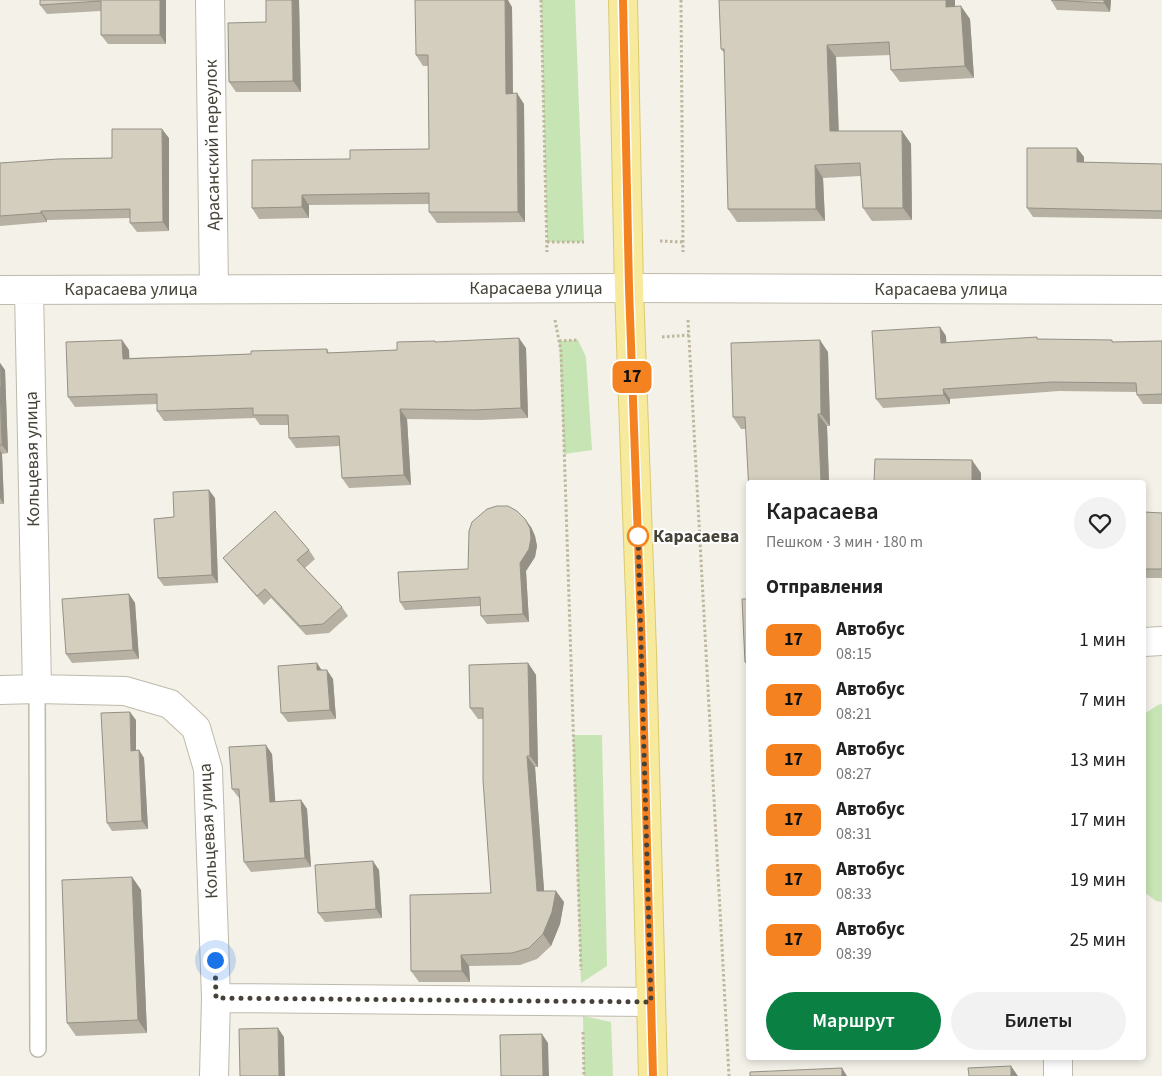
<!DOCTYPE html>
<html lang="ru">
<meta charset="utf-8">
<style>
:root{--surface:#fff;--page:#f2f2f2;--text:#222;--muted:#767676;--accent:#0b8043}
body{margin:0;font-family:"Source Sans 3",sans-serif;background:var(--page);color:var(--text);height:100vh;display:flex;flex-direction:column;font-size:19px;white-space:nowrap}
*{box-sizing:border-box;margin:0}
p{font-size:16px;color:var(--muted)}
.icon{flex:none;width:28px;height:28px;fill:none;stroke:currentColor;stroke-width:2;stroke-linecap:round;stroke-linejoin:round}
.map{position:relative;flex:1;overflow:hidden}
.details{position:absolute;left:746px;top:480px;width:400px;height:580px;display:flex;flex-direction:column;background:var(--surface);border-radius:5px;box-shadow:0 2px 8px #0003}
.details>*{flex:none}
.badge{padding:0 10px;border-radius:8px;font-size:18px;line-height:32px}
.you{position:absolute;width:25px;height:25px;margin:-12px;border:4px solid #fff;border-radius:50%;background:#1a73e8;box-shadow:0 0 0 8px #1a73e833}
.map>.badge{position:absolute;translate:-50% -50%;box-shadow:0 0 0 2px #fff}
h2{padding:0 20px;font-size:19px;line-height:45px}
.round{display:grid;place-items:center;flex:none;width:52px;height:52px;border-radius:26px;background:var(--page)}
.summary{display:flex;align-items:center;justify-content:space-between;height:85px;padding:0 20px}
h1{font-size:24px;font-weight:600;line-height:38px}
.action{display:flex;gap:10px;margin-top:auto;padding:10px 20px}
.action a{flex:1;height:58px;border-radius:30px;background:var(--accent);color:#fff;font-size:20px;font-weight:600;line-height:58px;text-align:center}
.action a+a{background:var(--page);color:var(--text)}
ul{padding:0;list-style:none}
li{display:flex;align-items:center;gap:15px;height:60px;padding:0 20px}
li div{flex:1}
li b{display:block;font-size:19px}
li em{font-style:normal}
li .badge{min-width:55px;font-weight:700;text-align:center}
.map>svg:first-child{display:block}
.green{fill:#c7e4b4}
.lines{fill:none;stroke-linecap:round;stroke-linejoin:round}
.lane-casing{stroke:#bebaab;stroke-width:18}
.street-casing{stroke:#bebaab;stroke-width:30}
.primary-casing{stroke:#dbca6e;stroke-width:30}
.path{stroke:#beb79d;stroke-width:3;stroke-dasharray:2.5 2.5;stroke-linecap:butt}
.lane{stroke:#fff;stroke-width:15}
.street{stroke:#fff;stroke-width:28}
.primary{stroke:#f7ea9d;stroke-width:28}
.wall{fill:#b6b1a3}
.shaded-wall{fill:#949085}
.building{fill:#d4cebe;stroke:#949085}
.line-casing{stroke:#fff;stroke-width:11}
.line{stroke:#f58220;stroke-width:8}
.walk{stroke:#464237;stroke-width:5;stroke-dasharray:0 9}
.stop-dot{fill:#fff;stroke:#f58220;stroke-width:2.5}
.labels{text-anchor:middle;stroke-width:4;stroke-linejoin:round;paint-order:stroke}
.street-label{font-size:18px;fill:#464237;stroke:#fff}
.stop-label{font-size:18px;font-weight:bold;fill:#464237;stroke:#fff;text-anchor:start}
</style>
<div class="map">
<svg width="1162" height="1076" viewBox="0 0 1162 1076">
<rect width="100%" height="100%" fill="#f3f1e8"/>
<path class="green" d="M541,0H575L584,242H547Z
M578,340L586,357L592,450L564,454L559,341Z
M1162,704V902L1156,901L1144,892V714L1158,705Z
M573,735H602L607,966L581,983Z
M583,1016L611,1022L613,1076H584Z"/>
<g class="lines">
<g class="lane-casing">
<path id="lane" d="M37,689L38,1049"/>
</g>
<g class="street-casing">
<path id="street" d="M210,0L214,289
M0,290L629,288L1162,290
M29,290L37,689
M1144,642L1162,641
M0,690L37,689L125,691L170,704L196,728L208,769L216,998L214,1076
M216,998L651,1002
M1058,1058V1076"/>
</g>
<g class="primary-casing">
<path id="primary" d="M623,0L629,288L642,652L653,1076"/>
</g>
<path class="path" d="M541,0L547,252
M681,0L683,252
M660,241L683,242
M547,242H584
M555,320L561,351L581,970
M688,320L729,1076
M662,337L689,335
M559,341L578,340
M583,1032L584,1076"/>
<use href="#lane" class="lane"/>
<use href="#street" class="street"/>
<use href="#primary" class="primary"/>
</g>
<path class="wall" d="M40,0H166V44H108L101,35V11L47,14L40,5Z
M266,0H299L301,92H236L229,82L266,22Z
M1051,0H1111L1110,12L1057,10Z
M955,6L970,19L974,78L900,82L891,70L890,55L836,57L839,131H902L911,144L912,220L872,221L863,208L861,176L823,178L825,221L737,222L728,209L725,54L721,49Z
M512,7L513,94L524,104L525,222L437,223L429,212V204L309,205V218L259,219L252,208L350,159L429,149L428,66H423L416,55Z
M169,138V231L137,232L130,223V218L47,220V222L0,226V163L112,158Z
M1077,148L1084,157V162L1162,164V219L1033,217L1027,208Z
M940,327L946,336V343L1038,339L1113,342L1162,341V404H1143L1137,395V392L1059,391L950,399V404L883,408L876,399Z
M122,340L129,350V358L251,354L327,349L329,353L397,350L436,342L526,348L528,418L481,420L407,419L411,485L349,488L342,478L340,446L296,448L289,438V425H260L255,418L164,421L157,411V404L75,407L68,397Z
M828,352L830,426H827L829,482H749L746,429H741L733,417Z
M0,363L5,370L8,453L2,454L4,504H0Z
M215,498L218,583L164,586L158,578L174,517Z
M1144,512L1162,513V578H1144Z
M531,527L535,536L537,546L535,557L526,571L529,622L487,624L481,616L480,606L405,610L400,602L468,569Z
M309,550L315,559L305,568L342,607L348,616L329,633L306,635L271,598L264,605L230,567L223,558Z
M129,594L135,603L139,659L72,663L66,654Z
M749,599V668L745,662Z
M528,663L536,675L538,767H535L544,891L564,902L560,924L551,946L537,959L520,965L469,966L470,982H419L411,971L491,893L483,719H478L470,708Z
M321,670L333,679L336,719L288,722L281,713Z
M136,720V750H139L144,758L148,829L112,831L107,823Z
M272,754L275,802L301,800L307,809L311,867L251,872L244,862L240,798H239L232,789Z
M379,870L382,918L325,922L318,913Z
M132,877L141,890L147,1033L76,1036L67,1023Z"/>
<path class="shaded-wall" d="M160,0H166V44L160,35Z
M292,0H299L301,92L293,81Z
M505,0H508L512,7L513,104L506,94Z
M946,0H955V19L946,7Z
M1104,0H1111L1110,12L1104,3Z
M961,6L970,19L974,78L965,66Z
M827,45L836,57L839,144L830,131Z
M517,93L524,104L525,222L518,212Z
M162,129L169,138V231L163,222Z
M902,131L911,144L912,220L903,208Z
M1077,148L1084,157V171L1077,162Z
M815,165L823,178L825,221L816,209Z
M302,195L309,205V218L302,207Z
M41,211L47,220V222L41,213Z
M940,327L946,336L947,352L941,343Z
M519,338L526,348L528,418L521,408Z
M122,340L129,350L130,369L123,359Z
M820,340L828,352L830,426L821,414Z
M0,363L5,370L8,453L2,445Z
M943,389L950,399V404L944,395Z
M400,409L407,419L411,485L404,475Z
M818,414L827,426L829,482H821Z
M0,450L2,454L4,504L0,498Z
M972,460L981,473V482H972Z
M209,490L215,498L218,583L212,575Z
M525,519L531,527L535,536L537,546L535,557L526,571L529,622L523,614L520,563Z
M129,594L135,603L139,659L133,650Z
M317,663L323,672L317,670Z
M528,663L536,675L538,767L530,756Z
M327,670L333,679L336,719L330,710Z
M130,712L136,720V758L131,751Z
M266,745L272,754L276,811L270,802Z
M139,750L144,758L148,829L142,821Z
M527,756L535,767L545,903L537,891Z
M301,800L307,809L311,867L305,858Z
M373,861L379,870L382,918L376,909Z
M132,877L141,890L147,1033L138,1020Z
M556,891L564,902L560,924L551,946L543,934Z
M461,955L469,966L470,982L462,971Z
M278,1028L284,1037L285,1076H279Z
M542,1034L548,1043L549,1076H543Z
M1011,1066L1018,1076H1011Z
M842,1068L847,1076H842Z"/>
<path class="building" d="M40,0H160V35H101V1L40,5Z
M266,0H292L293,81L229,82L228,23L266,22Z
M415,0H505L506,94L517,93L518,212H429V193L302,195V207L252,208V160L350,159V150L429,149L428,55H416Z
M719,0H946V7L961,6L965,66L891,70L889,42L827,45L830,131H902L903,208H863L860,163L815,165L816,209H728L724,49H721Z
M1051,0H1104V3Z
M112,129H162L163,222L130,223V209L41,211V213L0,216V163L58,159L112,158Z
M1027,148H1077V162L1162,164V211L1027,208Z
M940,327L941,343L1037,337V339L1112,340V342L1162,341V394L1137,395L1136,383L1052,382L943,389L944,395L876,399L872,331Z
M519,338L521,408L474,410L400,409L404,475L342,478L339,436L289,438L288,415H253V408L157,411V394L68,397L66,342L122,340L123,359L251,354V351L327,349V353L397,350V342L435,341V342Z
M820,340L821,414H818L821,482H749V492L745,417H733L731,343Z
M0,386L2,445H0Z
M875,459L972,460V482H874Z
M209,490L212,575L158,578L154,519L174,517L173,492Z
M497,506H508L517,511L525,519L530,528L531,538L529,549L520,563L523,614L481,616L480,597L400,602L398,572L468,569L469,531L472,522L487,509Z
M275,511L309,550L297,560L342,607L323,624L300,626L265,589L257,596L223,558Z
M1144,512L1162,513V569H1144Z
M747,518H749V554Z
M129,594L133,650L66,654L62,599Z
M742,599H749V662H745Z
M317,663V670H327L330,710L281,713L278,666Z
M528,663L530,756H527L537,891H556L552,912L543,934L529,948L512,953L461,955L462,971H411L410,895L491,893L483,780V708H470L469,665Z
M130,712L131,751L139,750L142,821L107,823L101,713Z
M266,745L270,802L301,800L305,858L244,862L239,789H232L229,747Z
M373,861L376,909L318,913L315,865Z
M132,877L138,1020L67,1023L62,880Z
M278,1028L279,1076H240L239,1029Z
M542,1034L543,1076H501L500,1035Z
M1011,1066V1076H969L968,1068Z
M842,1068V1076H750V1072Z"/>
<g class="lines">
<g class="line-casing">
<path id="line" d="M623,0L629,288L642,652L653,1076"/>
</g>
<use href="#line" class="line"/>
<path class="walk" d="M215,960L216,998L651,1002L638,534V536"/>
</g>
<circle class="stop-dot" cx="638" cy="536" r="10"/>
<g class="labels">
<g class="street-label">
<text transform="translate(212 145) rotate(-91)" y="6">Арасанский переулок</text>
<text x="536" y="294">Карасаева улица</text>
<text x="131" y="295">Карасаева улица</text>
<text x="941" y="295">Карасаева улица</text>
<text transform="translate(32 459) rotate(-91)" y="6">Кольцевая улица</text>
<text transform="translate(208 831) rotate(-93)" y="6">Кольцевая улица</text>
</g>
<g class="stop-label">
<text x="653" y="542">Карасаева</text>
</g>
</g>
</svg>
<div class="you" style="left:215px;top:960px"></div>
<b class="badge" style="left:632px;top:377px;background:#f58220;color:#111">17</b>
<section class="details">
<div class="summary"><div><h1>Карасаева</h1><p>Пешком · 3 мин · 180 m</p></div><a class="round"><svg class="icon" aria-label="heart" viewBox="0 0 24 24"><path d="M12 20l-8-8c-3-5 5-10 8-4 3-6 11-1 8 4z"/></svg></a></div>
<h2>Отправления</h2>
<ul>
<li><span class="badge" style="background:#f58220;color:#111">17</span><div><b>Автобус</b><p>08:15</p></div><em>1 мин</em></li>
<li><span class="badge" style="background:#f58220;color:#111">17</span><div><b>Автобус</b><p>08:21</p></div><em>7 мин</em></li>
<li><span class="badge" style="background:#f58220;color:#111">17</span><div><b>Автобус</b><p>08:27</p></div><em>13 мин</em></li>
<li><span class="badge" style="background:#f58220;color:#111">17</span><div><b>Автобус</b><p>08:31</p></div><em>17 мин</em></li>
<li><span class="badge" style="background:#f58220;color:#111">17</span><div><b>Автобус</b><p>08:33</p></div><em>19 мин</em></li>
<li><span class="badge" style="background:#f58220;color:#111">17</span><div><b>Автобус</b><p>08:39</p></div><em>25 мин</em></li>
</ul>
<div class="action"><a>Маршрут</a><a>Билеты</a></div>
</section>
</div>
